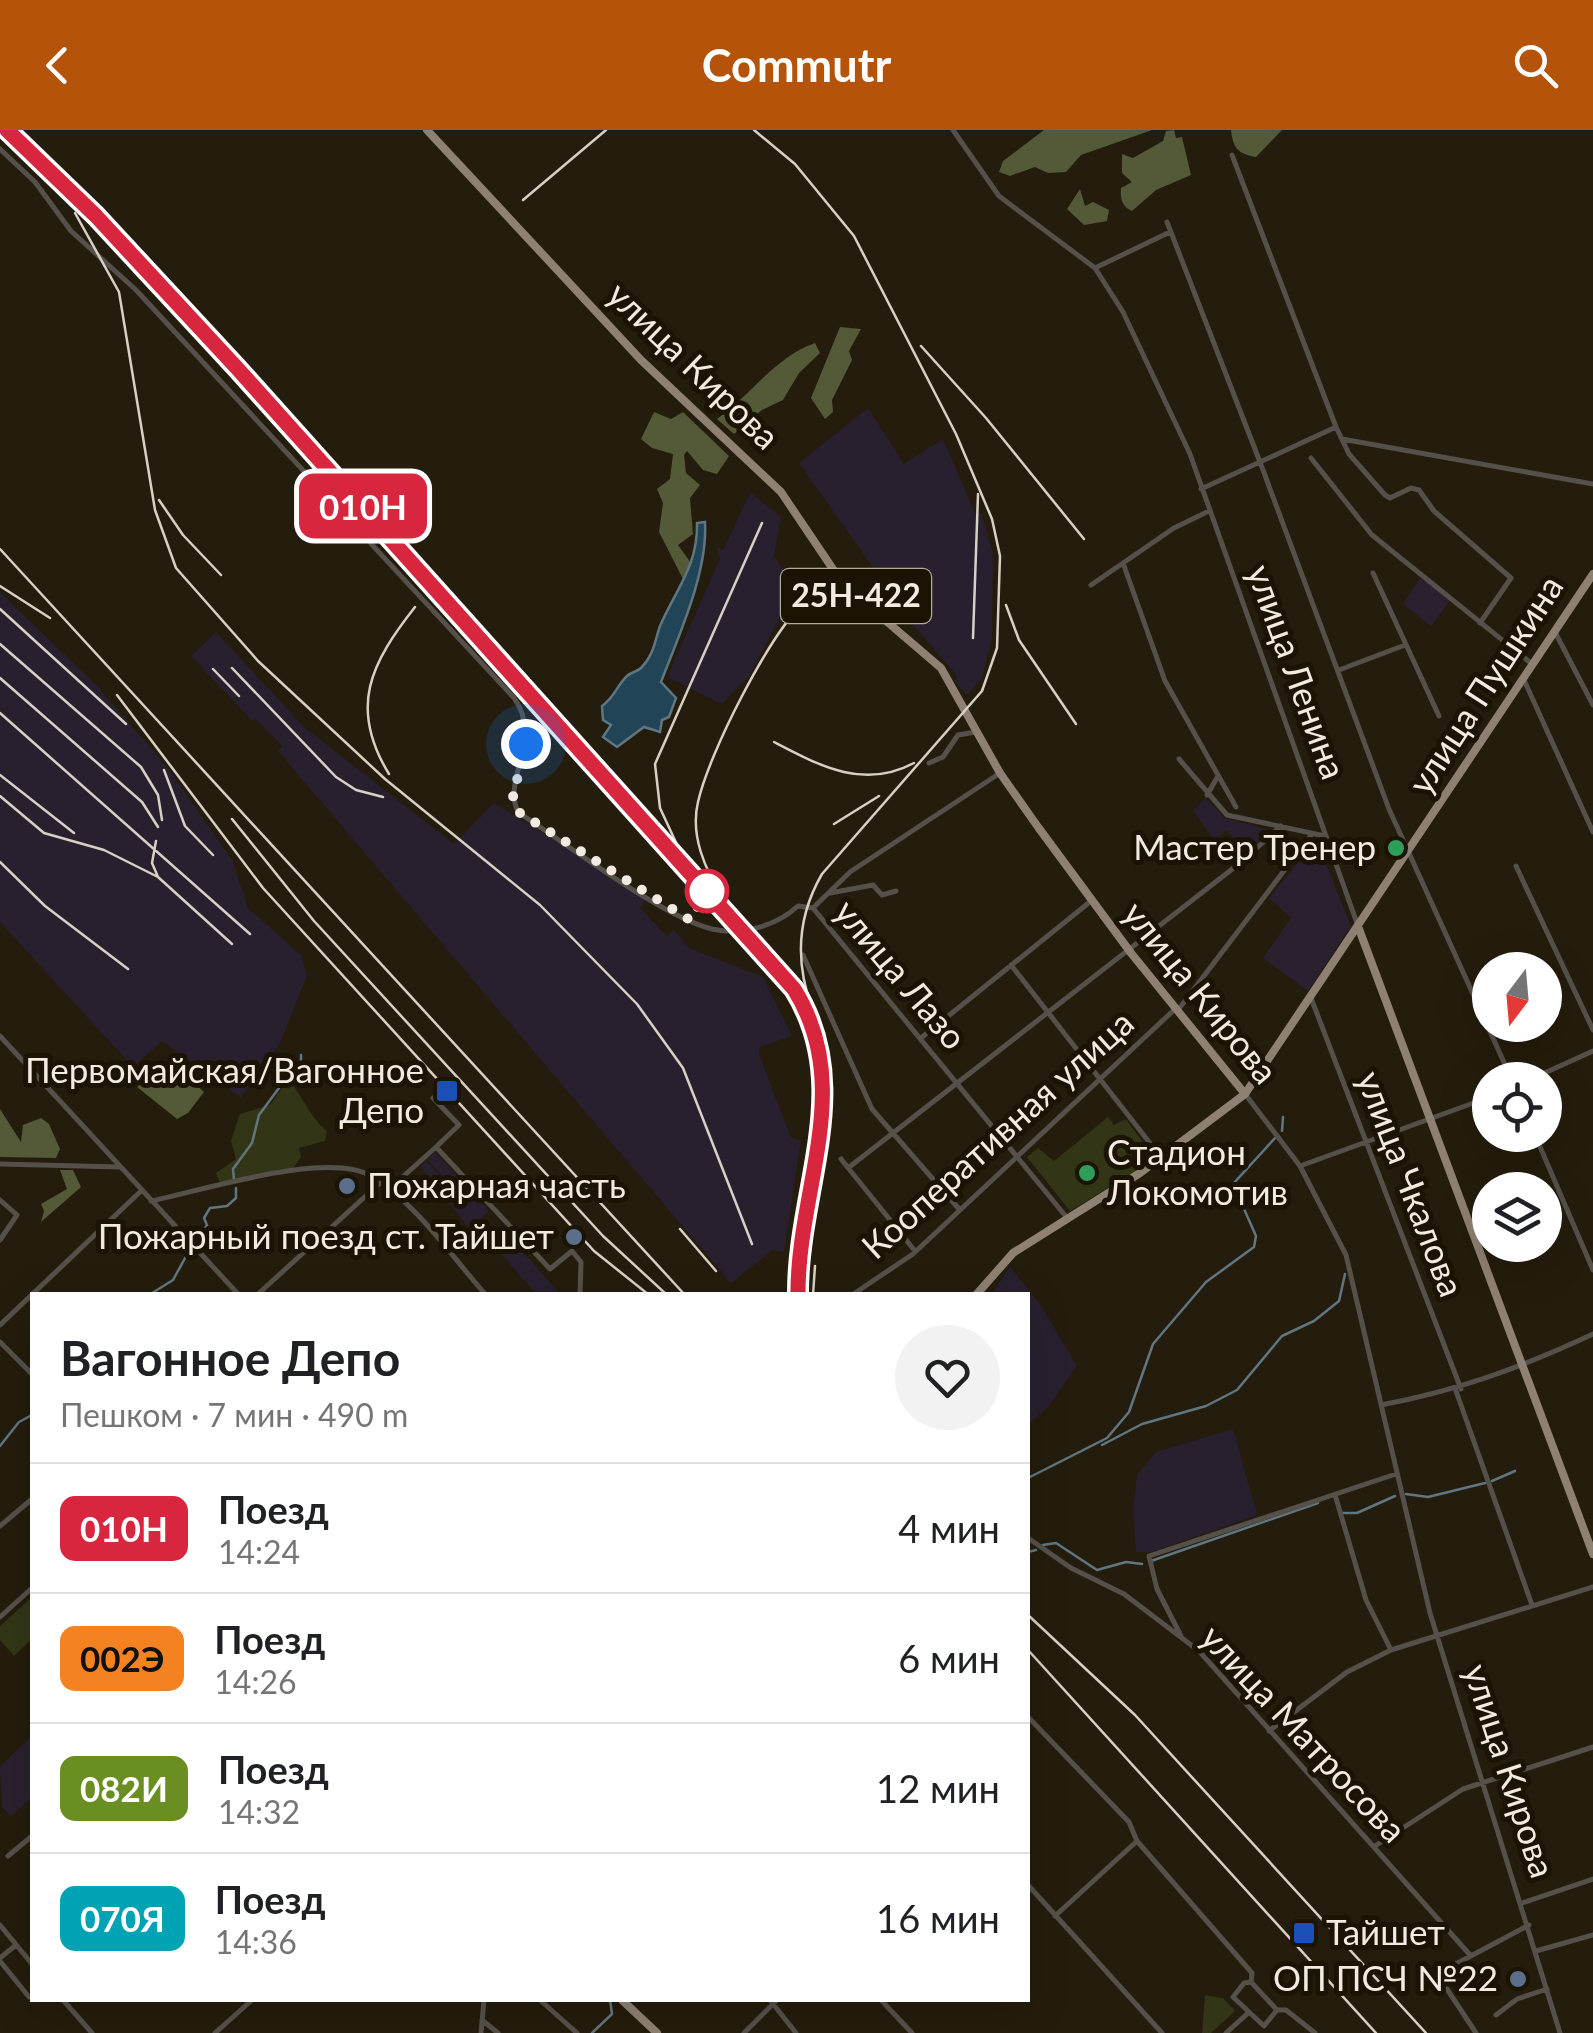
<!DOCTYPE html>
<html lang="ru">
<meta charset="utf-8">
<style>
:root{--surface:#fff;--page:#f2f2f2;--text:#202124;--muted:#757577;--line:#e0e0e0;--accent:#b45309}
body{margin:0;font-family:Lato,sans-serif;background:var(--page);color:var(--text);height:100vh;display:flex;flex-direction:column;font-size:38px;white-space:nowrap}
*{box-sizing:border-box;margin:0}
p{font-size:32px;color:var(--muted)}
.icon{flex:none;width:55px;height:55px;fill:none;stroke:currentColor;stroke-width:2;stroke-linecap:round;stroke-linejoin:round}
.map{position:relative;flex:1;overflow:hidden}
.side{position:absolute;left:30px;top:1162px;width:1000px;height:710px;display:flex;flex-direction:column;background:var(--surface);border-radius:0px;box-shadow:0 10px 40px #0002}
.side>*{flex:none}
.badge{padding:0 20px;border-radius:15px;font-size:35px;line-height:65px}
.needle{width:65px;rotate:196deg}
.buttons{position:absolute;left:1472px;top:822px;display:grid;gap:20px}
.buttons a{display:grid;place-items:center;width:90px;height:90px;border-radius:50%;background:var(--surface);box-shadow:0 10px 40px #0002;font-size:50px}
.you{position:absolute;width:50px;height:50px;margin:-25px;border:8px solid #fff;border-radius:50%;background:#1a73e8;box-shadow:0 0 0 15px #1a73e833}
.map>.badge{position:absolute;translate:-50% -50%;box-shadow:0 0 0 5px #fff}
.round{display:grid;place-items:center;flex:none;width:105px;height:105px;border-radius:52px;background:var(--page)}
.headline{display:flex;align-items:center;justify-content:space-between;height:170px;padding:0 30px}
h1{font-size:48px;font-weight:700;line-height:75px}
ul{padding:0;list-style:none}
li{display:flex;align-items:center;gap:30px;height:130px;padding:0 30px;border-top:2px solid var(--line)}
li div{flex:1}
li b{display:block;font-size:38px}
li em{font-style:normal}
li .badge{min-width:110px;font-weight:700;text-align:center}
header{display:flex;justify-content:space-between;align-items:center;height:130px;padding:0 30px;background:var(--accent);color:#fff;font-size:45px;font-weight:700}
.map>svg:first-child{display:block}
.industrial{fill:#29202f}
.education{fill:#2a202f}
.green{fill:#323617}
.forest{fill:#545937}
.water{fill:#224457;stroke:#607680;stroke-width:2.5}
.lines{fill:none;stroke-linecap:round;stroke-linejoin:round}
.stream{stroke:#607680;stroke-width:2.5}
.minor{stroke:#555049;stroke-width:5}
.major{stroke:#8e8173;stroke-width:8}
.rail{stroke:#d6d0c5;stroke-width:2.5}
.line-casing{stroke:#fff;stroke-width:22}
.line{stroke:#d7263d;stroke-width:15}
.walk{stroke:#f1ebe1;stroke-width:10;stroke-dasharray:0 18}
.leisure-dot{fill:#2e9e5b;stroke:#1b1304;stroke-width:4}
.stop-dot{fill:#fff;stroke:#d7263d;stroke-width:5}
.transit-dot{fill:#1a4fb4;stroke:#1b1304;stroke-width:4}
.service-dot{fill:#5c6f8a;stroke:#1b1304;stroke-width:4}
.labels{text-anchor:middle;stroke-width:10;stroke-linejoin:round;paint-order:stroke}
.shield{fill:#1b1304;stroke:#b1aa9f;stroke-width:2.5}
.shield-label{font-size:32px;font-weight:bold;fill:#f1ebe1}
.street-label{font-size:35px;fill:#f1ebe1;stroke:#1b1304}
.poi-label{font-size:35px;fill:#f1ebe1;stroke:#1b1304;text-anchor:end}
</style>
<header><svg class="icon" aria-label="back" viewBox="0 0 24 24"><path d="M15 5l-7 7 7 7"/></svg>Commutr<svg class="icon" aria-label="search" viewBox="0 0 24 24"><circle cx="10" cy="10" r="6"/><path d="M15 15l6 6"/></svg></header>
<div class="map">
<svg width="1593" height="1903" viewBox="0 0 1593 1903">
<rect width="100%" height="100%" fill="#241c0c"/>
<path class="industrial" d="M868,278L904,334L943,309L975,383H981L993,423L992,508L982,548L967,565L954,550L958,547L879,455L882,450L799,333Z
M750,362L781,387L774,426L795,459L749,546L722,574L667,547L720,429L716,418L724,419Z
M0,462L97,556L167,637L232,730L248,778L301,825L307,846L280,913L241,968L162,911L133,937L0,792Z
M216,502L304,597L454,714L494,673L647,767L640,778L667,806L674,800L689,818L763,847L792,906L760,917L759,924L791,1008L801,1010L784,1122L773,1120L731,1153L278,621L283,616L255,589L252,591L191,526Z
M1206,668L1224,688L1270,700L1248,722L1226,700L1215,712L1193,680Z
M435,1022L489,1081L470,1099L420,1037L426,1031L454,1060L427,1029Z
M515,1113L561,1165H537L502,1125Z
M1010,1137L1040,1174L1077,1236L1049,1276L1028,1295V1165H991Z
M1233,1299L1257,1385L1152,1422H1136L1133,1382L1137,1345L1156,1322Z"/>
<path class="education" d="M1421,447L1451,469L1431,496L1403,474Z
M1311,716H1319L1351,796L1308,861L1263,828L1291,788L1269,768Z
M32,1606V1667L11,1687L2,1677L0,1636Z"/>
<path class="green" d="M288,949C301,964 312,990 327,1001L325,1011L299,1018L301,1027L293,1038L220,1053L216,1043L236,1029L231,1011L240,984L270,975Z
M1108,987L1114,995L1126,989L1155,1029L1070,1081L1027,1027L1038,1018L1054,1031Z
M32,1467V1509L14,1526L0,1510V1496Z
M1205,1865L1223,1868L1235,1881L1211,1903H1202Z"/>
<path class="forest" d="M1044,0H1152L1081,25L1066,42L1048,43L1035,37L1010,46L999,42L1003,31Z
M1174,0L1176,8L1182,7L1191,45L1156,60L1132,81C1122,76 1120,69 1121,58L1132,52L1122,43V24L1133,28L1163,11L1166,1Z
M1231,0H1282L1256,27C1238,24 1233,18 1231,0Z
M1080,59L1085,76L1093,72L1109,80L1107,91L1084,95L1067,79Z
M840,197L861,199L849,221L852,230L832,270L833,282L825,289L811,268Z
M815,213L820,223L799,243L783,270L762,280L734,304L717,289C751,265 775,227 815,213Z
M654,282L671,289L683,282L729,326L717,344L703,340L687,321L684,325L686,343L700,355L690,368L693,404L678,415L691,433L683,449L659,402L663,373L657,359L670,349L673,324L652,318L641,309Z
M173,933L204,962L188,983L177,989L137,957L146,948L155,954Z
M0,979L21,1012L23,995L41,988L49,994L60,1019L56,1028L0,1027Z
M60,1040H73L81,1057L41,1092L44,1081L41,1074L67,1059Z"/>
<path class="water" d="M705,392C708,442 679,505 661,552L676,568L669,587L662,590L660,602L644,597L617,617L603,607L611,595L603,590L602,576C615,567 617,555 627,546C631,542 637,542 641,538C654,525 655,510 660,496C676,459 698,436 697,393Z"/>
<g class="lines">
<path class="stream" d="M1282,1001L1283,987
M234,1050L233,1039L252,1013L259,985L279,958L283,943L301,939V925
M196,1113L207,1095L204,1088L210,1078L227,1076L236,1068V1058
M149,1165L173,1150L189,1121
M1102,1315L1142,1294L1206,1276L1237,1260L1282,1206L1314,1191L1339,1171L1345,1144
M0,1316L19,1292L32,1285
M1028,1348L1107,1308L1129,1282L1153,1214L1206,1152L1254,1117L1256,1106L1233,1054L1275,1008
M1492,1351L1515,1341
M1406,1364L1428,1367L1485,1353
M1341,1383H1357L1395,1366
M1043,1415L1056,1413L1097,1440L1126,1432L1142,1434
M1028,1422L1036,1420
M1151,1431L1318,1373
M592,1903L612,1884L610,1870"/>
<path class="minor" d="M953,0L999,66L1095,138L1123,182L1190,324L1358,796
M0,19L35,52L71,101L136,160L514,568C544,608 500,654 519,683C566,713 663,788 712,799C742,806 776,796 798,776L813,778L1068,1089
M1167,92L1260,332L1336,297L1232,25
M1095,138L1170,102
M1336,297L1349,324L1385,365L1390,368L1411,358L1419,360L1434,381L1511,448L1480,493
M1342,309L1593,354
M1311,328L1372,405L1532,534
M1201,359L1260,332L1389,679L1512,950
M1123,433L1165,551L1236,677
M1373,443L1439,586
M1091,455L1174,398L1209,381
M1555,502L1593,575
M1339,540L1405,515
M1524,550L1593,702
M1179,629L1227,685L1325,706
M929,633L943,627L958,605L976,602
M1207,665L1218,646
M1516,736L1593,900
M830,763L873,755L882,765L896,761
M813,778L850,742L1000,643
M803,825L872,979L959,1079
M1011,835L1160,1026
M1311,868L1461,1259
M1178,880L1312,704
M0,906L239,1165
M921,908L1091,771
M1529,950L1593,921
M1245,964L1300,1036L1346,1125L1430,1483L1560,1903
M433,968L459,995L436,1017
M1535,1005L1593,1140
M841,1029L915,1121
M0,1034L120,1037
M1300,1036L1490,967
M848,1038L1240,733L1281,696
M388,1060L436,1017L550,1139L572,1121L581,1132L580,1165
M0,1070L17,1085L0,1110
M151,1071C201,1061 325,1021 369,1045C415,1071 451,1126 486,1165
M257,1165L380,1053
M852,1165L913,1124L1175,879
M0,1195L142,1060
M0,1212L32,1244
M1456,1261L1532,1475
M1381,1275C1460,1260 1520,1238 1593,1204
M1336,1368L1366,1470L1391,1520
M0,1396L32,1369
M1028,1408L1071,1438L1124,1464L1199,1521L1471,1826
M0,1487L32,1458
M1181,1506L1157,1459L1149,1426L1396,1344
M1029,1588L1129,1692L1137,1711L1252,1843L1251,1852L1277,1880H1286L1315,1903
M1269,1601L1347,1542L1391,1520L1593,1457
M1375,1716L1463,1659L1593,1617
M8,1726L32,1706
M1028,1755L1162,1903
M1522,1773L1593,1749
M1055,1786L1137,1711
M0,1795L32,1834
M1536,1821L1593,1805
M0,1828L16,1815
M0,1831L29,1867
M1251,1852L1244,1853L1233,1867L1264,1896L1277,1880
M63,1870L92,1903
M540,1870L577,1903
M770,1870L796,1903
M881,1870L912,1903
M1496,1885L1517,1869L1547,1859
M482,1890L498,1903
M215,1903L252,1870
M481,1903L484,1870
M744,1903L777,1870
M1226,1903L1247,1884
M1476,1903L1437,1844L1529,1795"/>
<path class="major" d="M427,0L641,230L781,362L843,454L941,538L1000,643L1038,697L1131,823L1245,964
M1359,799L1593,1424
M976,1165L1013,1123L1140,1043L1245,964L1593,444
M622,1870L657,1903"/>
<path class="rail" d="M2,0L93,89L234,239L791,861C852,955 799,1063 791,1165
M754,0L795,34L854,106L956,304L992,389L1000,426L997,518L982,561L822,744C797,787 795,832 812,878
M523,70L606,0
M75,83L119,162L155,380L176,438L258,531L385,649L540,775L637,874L683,938L752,1114
M921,216L986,288L1084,409
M159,370L183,405L221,445
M0,419L685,1165
M0,456L50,488
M1006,475L1019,510L1076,594
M0,479L126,594
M973,508L978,364
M0,514L141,637L158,665L162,690
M232,538L336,647L356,660L383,667
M213,539L239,566
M0,548L142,672L158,697
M117,565L263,758L594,1121L649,1165
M0,583L250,804
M774,612C820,636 864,660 914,633
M164,640L185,696L213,725
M389,644C348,577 371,533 415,477
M0,645L74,703
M0,666L44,703L104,720L158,747
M232,689L314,791L603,1106L667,1165
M834,694L879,666
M156,711L152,733L158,747L232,814
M679,719L660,678L655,634L762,393
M0,732L45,776L128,839
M724,768C705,741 690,705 698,672C709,623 768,507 804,472
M680,1099L716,1141
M813,1165L815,1136
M1028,1485L1135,1585L1426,1903
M1028,1520L1376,1903"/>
</g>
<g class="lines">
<g class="line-casing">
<path id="line" d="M7,0L96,86L236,237L794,859C856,958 797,1059 798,1165"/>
</g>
<use href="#line" class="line"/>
<path class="walk" d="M526,614L513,666L520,683L690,790L707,761"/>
</g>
<g class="leisure-dot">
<circle cx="1396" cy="718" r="10"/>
<circle cx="1087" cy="1043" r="10"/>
</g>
<circle class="stop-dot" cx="707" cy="761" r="20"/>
<g class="transit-dot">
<rect x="435" y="949" width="24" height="24" rx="5"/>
<rect x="1292" y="1791" width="24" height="24" rx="5"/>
</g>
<g class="service-dot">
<circle cx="347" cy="1056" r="10"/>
<circle cx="574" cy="1107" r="10"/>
<circle cx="1518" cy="1849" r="10"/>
</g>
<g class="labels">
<rect class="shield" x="781" y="439" width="150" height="54" rx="8"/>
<g class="shield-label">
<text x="856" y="477">25Н-422</text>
</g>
<g class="street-label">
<text transform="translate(693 236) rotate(44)" y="12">улица Кирова</text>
<text transform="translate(1296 542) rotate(70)" y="12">улица Ленина</text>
<text transform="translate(1486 555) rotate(-57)" y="12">улица Пушкина</text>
<text transform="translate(900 845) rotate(50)" y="12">улица Лазо</text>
<text transform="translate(1200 863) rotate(51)" y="12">улица Кирова</text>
<text transform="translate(998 1005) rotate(-42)" y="12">Кооперативная улица</text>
<text transform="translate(1410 1054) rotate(69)" y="12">улица Чкалова</text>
<text transform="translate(1303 1604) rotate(47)" y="12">улица Матросова</text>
<text transform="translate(1509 1641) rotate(72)" y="12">улица Кирова</text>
</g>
<g class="poi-label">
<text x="1376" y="730">Мастер Тренер</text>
<text x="424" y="953">Первомайская/Вагонное<tspan x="424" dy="40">Депо</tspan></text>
<text x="1107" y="1035" text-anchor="start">Стадион<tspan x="1107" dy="40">Локомотив</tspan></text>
<text x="367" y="1068" text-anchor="start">Пожарная часть</text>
<text x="554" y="1119">Пожарный поезд ст. Тайшет</text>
<text x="1326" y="1815" text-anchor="start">Тайшет</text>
<text x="1498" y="1861">ОП ПСЧ №22</text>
</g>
</g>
</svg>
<div class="buttons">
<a><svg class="needle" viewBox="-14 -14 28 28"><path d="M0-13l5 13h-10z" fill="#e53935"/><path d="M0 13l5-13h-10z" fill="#757577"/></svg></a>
<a><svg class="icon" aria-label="locate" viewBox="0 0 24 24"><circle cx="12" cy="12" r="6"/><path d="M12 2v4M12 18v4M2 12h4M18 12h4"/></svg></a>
<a><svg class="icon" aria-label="layers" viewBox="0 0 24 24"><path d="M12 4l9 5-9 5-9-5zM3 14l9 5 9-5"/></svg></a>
</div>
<div class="you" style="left:526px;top:614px"></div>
<b class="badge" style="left:363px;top:376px;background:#d7263d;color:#fff">010Н</b>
<section class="side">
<div class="headline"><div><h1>Вагонное Депо</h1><p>Пешком · 7 мин · 490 m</p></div><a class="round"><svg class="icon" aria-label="heart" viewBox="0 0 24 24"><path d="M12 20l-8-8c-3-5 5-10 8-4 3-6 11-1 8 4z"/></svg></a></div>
<ul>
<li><span class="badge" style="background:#d7263d;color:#fff">010Н</span><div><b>Поезд</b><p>14:24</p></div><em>4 мин</em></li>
<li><span class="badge" style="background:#f58220;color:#111">002Э</span><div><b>Поезд</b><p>14:26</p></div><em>6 мин</em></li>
<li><span class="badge" style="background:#6b8e23;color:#fff">082И</span><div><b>Поезд</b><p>14:32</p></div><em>12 мин</em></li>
<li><span class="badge" style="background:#00a3b4;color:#fff">070Я</span><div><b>Поезд</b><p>14:36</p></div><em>16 мин</em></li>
</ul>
</section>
</div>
